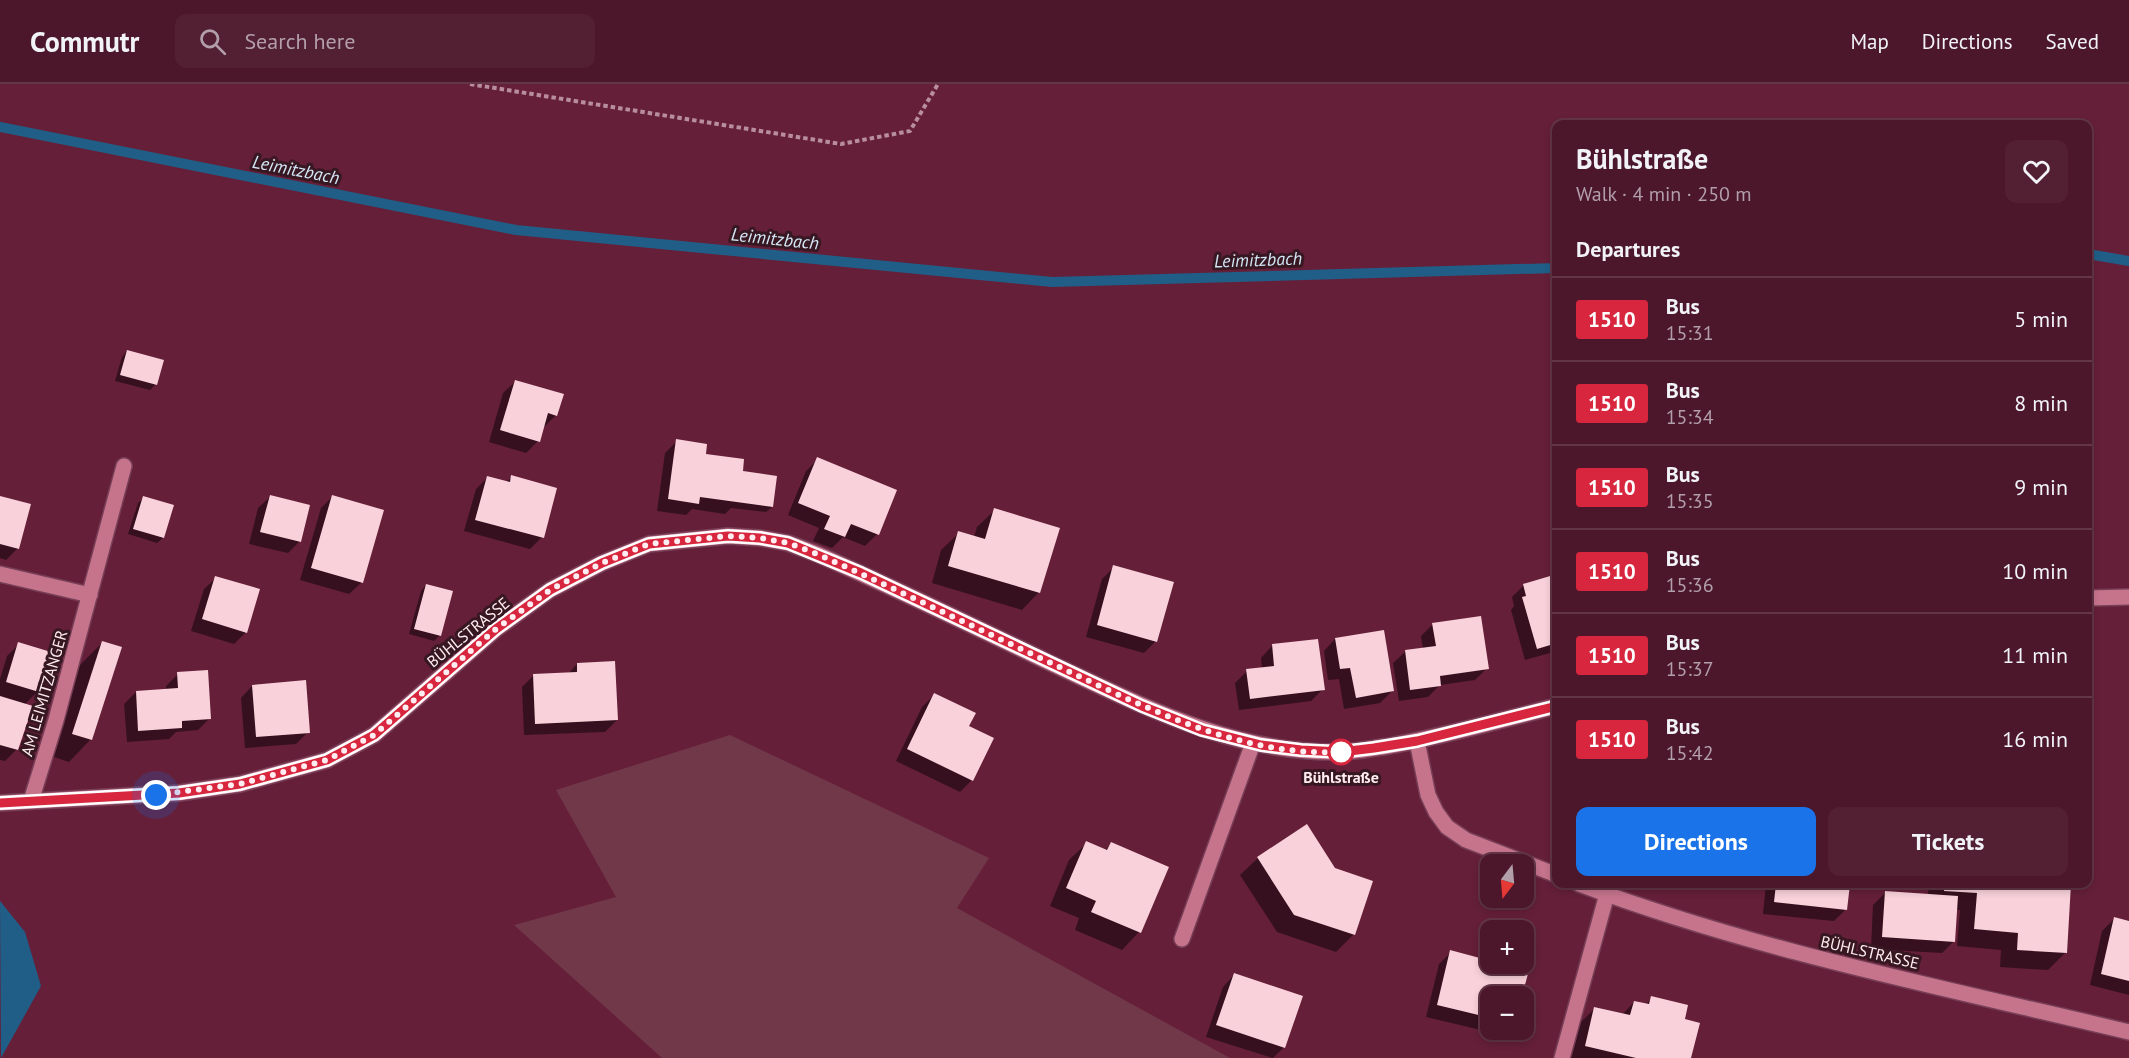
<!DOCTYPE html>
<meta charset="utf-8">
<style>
:root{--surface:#4c172b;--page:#532033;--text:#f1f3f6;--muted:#b29fa9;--line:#633647;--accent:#1a73e8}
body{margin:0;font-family:"PT Sans",sans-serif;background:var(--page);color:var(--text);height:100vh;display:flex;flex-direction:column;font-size:22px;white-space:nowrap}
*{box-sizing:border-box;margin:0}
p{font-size:20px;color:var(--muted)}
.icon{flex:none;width:33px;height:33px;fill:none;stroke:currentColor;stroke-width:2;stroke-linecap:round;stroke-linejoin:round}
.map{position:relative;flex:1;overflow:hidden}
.drawer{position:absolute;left:1552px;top:36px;width:540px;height:768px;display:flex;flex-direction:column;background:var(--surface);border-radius:12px;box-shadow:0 3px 9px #0003,0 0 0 2px var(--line)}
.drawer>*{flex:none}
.badge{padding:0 12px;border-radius:4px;font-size:21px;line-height:39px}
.needle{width:39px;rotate:196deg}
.controls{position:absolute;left:1480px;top:770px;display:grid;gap:12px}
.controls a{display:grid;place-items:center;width:54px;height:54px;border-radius:12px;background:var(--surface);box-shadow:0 3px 9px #0003,0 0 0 2px var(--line);font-size:30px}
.you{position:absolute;width:30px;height:30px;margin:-15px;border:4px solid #fff;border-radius:50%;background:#1a73e8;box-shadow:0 0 0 9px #1a73e833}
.map>.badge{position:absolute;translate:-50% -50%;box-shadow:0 0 0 3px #fff}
h2{padding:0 24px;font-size:22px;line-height:54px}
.round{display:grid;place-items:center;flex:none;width:63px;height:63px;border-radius:12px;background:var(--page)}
.head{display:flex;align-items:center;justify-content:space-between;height:102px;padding:0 24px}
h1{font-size:28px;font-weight:600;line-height:45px}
.cta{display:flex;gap:12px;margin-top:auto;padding:12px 24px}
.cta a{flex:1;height:69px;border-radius:12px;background:var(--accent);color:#fff;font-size:24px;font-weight:600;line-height:69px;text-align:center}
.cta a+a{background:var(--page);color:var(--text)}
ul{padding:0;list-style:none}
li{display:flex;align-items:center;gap:18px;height:84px;padding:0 24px;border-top:2px solid var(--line)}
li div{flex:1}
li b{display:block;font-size:22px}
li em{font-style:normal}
li .badge{min-width:66px;font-weight:700;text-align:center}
header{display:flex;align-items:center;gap:36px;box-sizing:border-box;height:84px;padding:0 30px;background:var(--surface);border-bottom:2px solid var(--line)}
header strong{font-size:28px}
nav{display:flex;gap:33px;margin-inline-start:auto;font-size:21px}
.search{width:420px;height:54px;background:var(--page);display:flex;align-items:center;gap:15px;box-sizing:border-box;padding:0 21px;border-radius:12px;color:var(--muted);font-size:22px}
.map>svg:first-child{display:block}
.green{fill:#71384a}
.water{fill:#205e87}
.shadow{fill:#0007}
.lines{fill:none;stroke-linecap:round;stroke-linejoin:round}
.stream{stroke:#205e87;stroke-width:10}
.building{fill:#f8d1da}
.minor-casing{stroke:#773e56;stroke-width:18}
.path{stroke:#b88e9c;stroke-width:4;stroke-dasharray:4.5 3;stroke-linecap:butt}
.minor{stroke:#c5748c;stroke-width:15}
.line-casing{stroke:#fff;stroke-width:14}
.line{stroke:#d7263d;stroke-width:9}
.walk{stroke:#ffedf1;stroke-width:6;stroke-dasharray:0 10.8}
.stop-dot{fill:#fff;stroke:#d7263d;stroke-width:3}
.labels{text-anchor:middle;stroke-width:6;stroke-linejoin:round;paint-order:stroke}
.street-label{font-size:16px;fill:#ffedf1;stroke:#371721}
.stop-label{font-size:16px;font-weight:bold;fill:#ffedf1;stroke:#371721}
.water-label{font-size:18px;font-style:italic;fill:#d4e7f6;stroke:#371721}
</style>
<header>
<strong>Commutr</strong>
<div class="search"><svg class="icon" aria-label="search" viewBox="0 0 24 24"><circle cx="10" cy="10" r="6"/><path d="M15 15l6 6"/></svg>Search here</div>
<nav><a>Map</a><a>Directions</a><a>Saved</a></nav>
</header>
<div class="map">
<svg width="2129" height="974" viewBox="0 0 2129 974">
<rect width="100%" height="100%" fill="#651f39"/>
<path class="green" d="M730,651L989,774L957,824L1230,974H662L514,841L616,813L556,706Z"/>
<path class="water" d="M0,817L25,848L41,902L1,974Z"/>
<path class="shadow" d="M127,267L156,300L150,306L115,297L122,273Z
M515,298L556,331L544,343L538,357L526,369L489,358L503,309Z
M677,357L741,391L772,423L766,428L731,424L725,430L692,425L686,431L657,427L665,369Z
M818,375L895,407L877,450L865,462L843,453L832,464L813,457L819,444L788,431L806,387Z
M488,393L506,398L512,393L542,453L530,465L464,447L476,405Z
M270,413L300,457L288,469L249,460L258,424Z
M332,413L382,427L361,499L349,510L300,496L321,424Z
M0,414L18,464L6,476L0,474Z
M144,414L163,454L157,459L128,450L138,419Z
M995,426L1039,508L1022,526L932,499L941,466L959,449L974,453L977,443Z
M1114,483L1156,557L1144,569L1086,553L1102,495Z
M1557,492V567L1525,576L1511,526L1514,522L1512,513L1524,501Z
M216,494L246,548L234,560L191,547L204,505Z
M426,501L440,551L434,557L409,550L421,507Z
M1433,540L1487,584L1475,596L1440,601L1428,613L1399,617L1393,579L1405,568L1423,565L1421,552Z
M1335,555L1392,607L1380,619L1344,625L1339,595L1328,596L1324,567Z
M102,559L91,655L69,678L51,672L80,581Z
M19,560L38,607L24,621L17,665L5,677L0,676V595L7,572Z
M1272,562L1323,605L1311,617L1239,626L1235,599L1247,587L1262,585L1261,574Z
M577,580L617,636L605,648L524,651L522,603L534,591L568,590Z
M178,590L210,634L198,646L176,648L169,655L127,658L124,620L136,608L166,606V602Z
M252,602L308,648L296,660L245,664L241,614Z
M934,611L967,643L972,696L960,708L896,677L922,623Z
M1087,759L1104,767L1111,760L1139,848L1122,866L1075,846L1079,834L1050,822L1069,776Z
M1258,774L1354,850L1336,868L1277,848L1240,791Z
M1766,800H1849L1846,825L1834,837L1763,830Z
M1929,800H2070L2065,869L2048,886L2000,883L2001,866L1957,862L1960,826H1955L1953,858L1942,869L1871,865L1873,821L1885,809L1928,812Z
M2114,835L2129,838V911L2090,901L2102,847Z
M1451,868L1495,879L1521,912H1491V945H1508L1502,951L1426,933L1439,880Z
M1234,891L1284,963L1273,974L1206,953L1223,903Z
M1652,914L1683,937L1690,974H1570L1577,942L1595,924L1622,931L1634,918L1645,921Z"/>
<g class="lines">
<path class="stream" d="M0,43L516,146L1052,198L1557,184
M2088,170L2129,177"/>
</g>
<path class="building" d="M127,266L164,276L157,301L120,291Z
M515,296L564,310L557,332L548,329L540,358L500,346Z
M676,355L707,360L706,370L744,375L743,387L777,392L773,423L700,413L699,420L668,415Z
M817,373L897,406L879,451L851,440L845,453L824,445L830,432L798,419Z
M511,391L557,404L544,454L475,436L487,392L510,398Z
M270,411L310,421L301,458L260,448Z
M332,411L384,426L363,499L311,484Z
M0,412L31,420L19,465L0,460Z
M143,412L174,421L164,454L133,445Z
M994,424L1060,444L1040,509L948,482L958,447L985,455Z
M1113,481L1174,498L1157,558L1097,541Z
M1557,490V559L1537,565L1522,513L1526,512L1523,500Z
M215,492L260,505L247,549L202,535Z
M426,500L453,507L441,552L414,545Z
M1481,532L1489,585L1440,592L1441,602L1410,606L1405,566L1436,562L1432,539Z
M1384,546L1394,607L1356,614L1350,584L1340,585L1335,554Z
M1318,555L1325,606L1250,615L1246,585L1274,582L1272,560Z
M102,557L122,563L92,656L72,650Z
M18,558L51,568L39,608L6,598Z
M615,577L618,636L535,640L533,590L577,588V579Z
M208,586L211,635L182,637V644L138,647L136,607L178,604L177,588Z
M306,596L310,649L256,653L252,601Z
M934,609L976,629L969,642L994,654L973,697L907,665Z
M0,612L33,622L18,666L0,661Z
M1307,740L1335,784L1373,797L1355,851L1294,831L1257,773Z
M1086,757L1107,766L1111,758L1169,783L1141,849L1091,828L1096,817L1066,804Z
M1776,800H1850L1847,826L1774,818Z
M1944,800H2071L2067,869L2017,866L2018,849L1974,845L1977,809L1944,807Z
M1885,807L1958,812L1955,858L1882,853Z
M2114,833L2129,837V897L2101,890Z
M1450,866L1491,877V879H1501L1529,886L1522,912H1491V934L1437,921Z
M1234,889L1303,912L1285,964L1216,941Z
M1651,912L1688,921L1685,935L1700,939L1691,974H1636L1585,962L1594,923L1630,931L1634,917L1649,920Z"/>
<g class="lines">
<g class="minor-casing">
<path id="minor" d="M0,490L90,511
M2088,514L2129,513
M1417,657L1428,711L1436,728L1447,743L1466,756L1557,791
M31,717L56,636L124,382
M0,719L179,709L240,700L327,676L374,651L496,545L550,506L602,479L649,460L728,452L760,454L788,459L817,470C895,504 971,541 1048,578C1141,621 1234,670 1340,668C1356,668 1373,664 1389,662C1446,652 1501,636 1557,622
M1579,800C1757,867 1945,904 2129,948
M1182,855L1253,659
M1562,974L1607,810"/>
</g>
<path class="path" d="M470,0L841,60L910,47L938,0"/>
<use href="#minor" class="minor"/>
</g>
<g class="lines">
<g class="line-casing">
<path id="line" d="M0,719L179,709L240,700L327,676L374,651L496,545L550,506L602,479L649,460L728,452L760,454L788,459L861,489L1142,622L1202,646L1261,661L1301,666L1341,668L1374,664L1417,657L1557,622"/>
</g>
<use href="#line" class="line"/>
<path class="walk" d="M156,711L240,700L327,676L374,651L496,545L550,506L602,479L649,460L728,452L760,454L788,459L817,470C896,505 974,543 1053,580C1143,622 1239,673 1341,668"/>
</g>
<circle class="stop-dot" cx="1341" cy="668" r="12"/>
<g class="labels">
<g class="street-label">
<text transform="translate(468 548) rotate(-39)" y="6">BÜHLSTRASSE</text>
<text transform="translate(44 609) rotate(-74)" y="6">AM LEIMITZANGER</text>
<text transform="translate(1870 868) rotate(13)" y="6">BÜHLSTRASSE</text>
</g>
<g class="stop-label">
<text x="1341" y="699">Bühlstraße</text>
</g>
<g class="water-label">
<text transform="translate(296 86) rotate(11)" y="6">Leimitzbach</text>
<text transform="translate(775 155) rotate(6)" y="6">Leimitzbach</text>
<text transform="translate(1258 176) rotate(-2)" y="6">Leimitzbach</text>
</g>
</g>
</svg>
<div class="controls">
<a><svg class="needle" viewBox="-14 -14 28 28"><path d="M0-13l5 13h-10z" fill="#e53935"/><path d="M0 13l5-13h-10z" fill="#b29fa9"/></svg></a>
<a>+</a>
<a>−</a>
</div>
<div class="you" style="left:156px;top:711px"></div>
<section class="drawer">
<div class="head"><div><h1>Bühlstraße</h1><p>Walk · 4 min · 250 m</p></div><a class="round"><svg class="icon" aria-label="heart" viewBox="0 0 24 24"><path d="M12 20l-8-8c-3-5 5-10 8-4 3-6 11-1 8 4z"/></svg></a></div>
<h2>Departures</h2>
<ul>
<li><span class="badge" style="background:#d7263d;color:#fff">1510</span><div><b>Bus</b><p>15:31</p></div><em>5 min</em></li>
<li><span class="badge" style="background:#d7263d;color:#fff">1510</span><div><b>Bus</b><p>15:34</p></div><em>8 min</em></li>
<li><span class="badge" style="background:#d7263d;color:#fff">1510</span><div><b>Bus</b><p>15:35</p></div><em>9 min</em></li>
<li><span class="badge" style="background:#d7263d;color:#fff">1510</span><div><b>Bus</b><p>15:36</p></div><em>10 min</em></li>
<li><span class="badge" style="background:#d7263d;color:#fff">1510</span><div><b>Bus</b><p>15:37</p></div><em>11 min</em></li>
<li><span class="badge" style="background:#d7263d;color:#fff">1510</span><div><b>Bus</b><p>15:42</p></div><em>16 min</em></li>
</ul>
<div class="cta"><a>Directions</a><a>Tickets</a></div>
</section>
</div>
